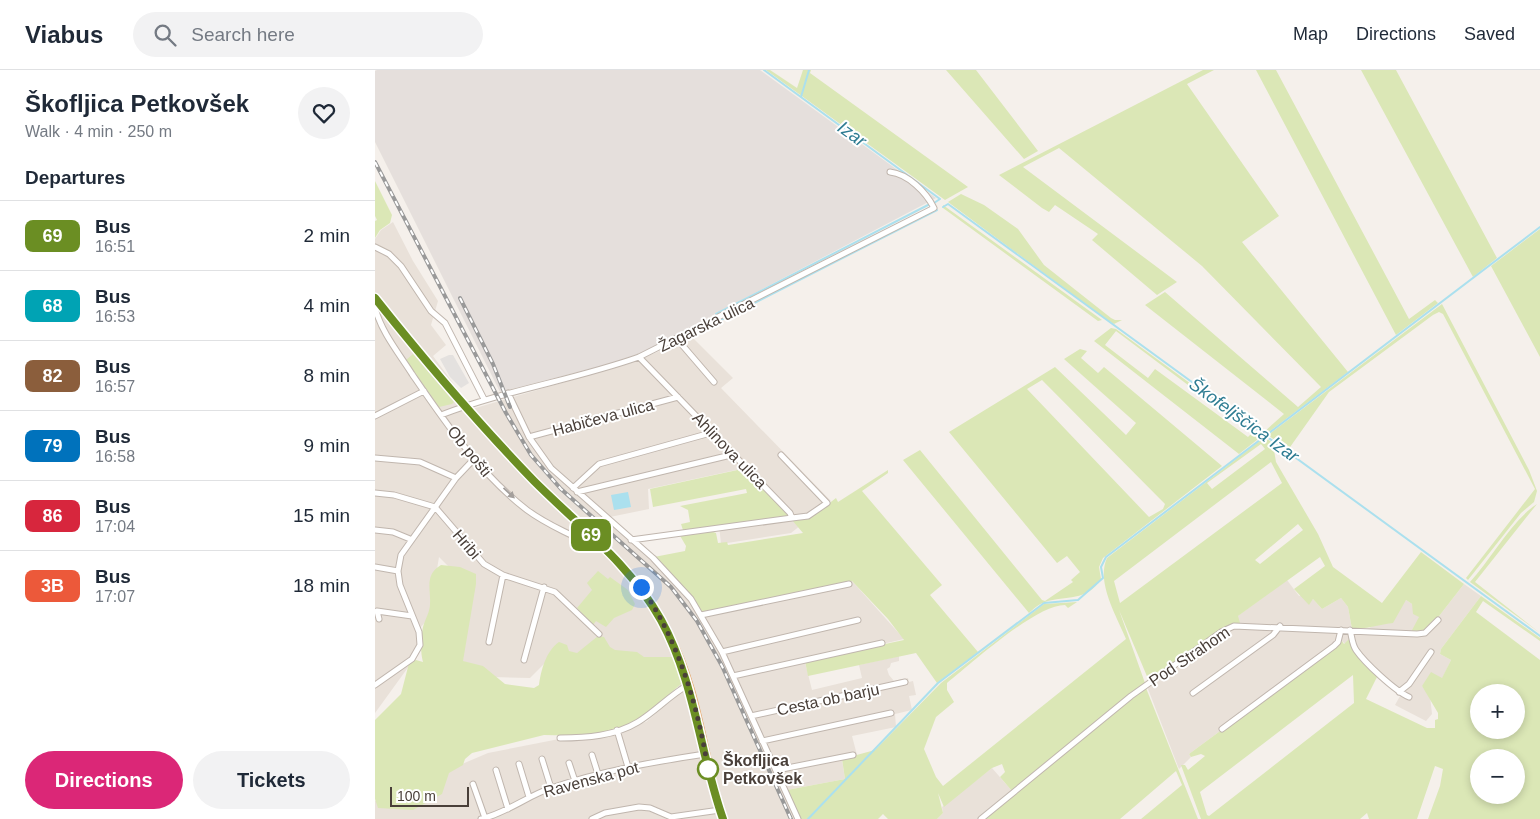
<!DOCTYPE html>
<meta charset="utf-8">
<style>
:root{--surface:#fff;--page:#f2f2f3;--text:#1f2937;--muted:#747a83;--line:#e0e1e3;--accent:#db2777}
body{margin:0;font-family:Arial,sans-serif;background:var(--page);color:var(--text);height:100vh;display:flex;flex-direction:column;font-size:19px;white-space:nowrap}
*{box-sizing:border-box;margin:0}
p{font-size:16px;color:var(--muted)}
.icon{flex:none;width:28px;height:28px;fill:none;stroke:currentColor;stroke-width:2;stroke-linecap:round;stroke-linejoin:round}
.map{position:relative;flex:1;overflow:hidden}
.panel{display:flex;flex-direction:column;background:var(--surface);width:375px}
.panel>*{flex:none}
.badge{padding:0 10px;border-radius:8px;font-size:18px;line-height:32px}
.fabs{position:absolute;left:1095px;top:614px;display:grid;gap:10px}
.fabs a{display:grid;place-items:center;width:55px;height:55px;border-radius:50%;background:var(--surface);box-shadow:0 2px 8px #0003;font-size:25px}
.scale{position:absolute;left:15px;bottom:12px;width:79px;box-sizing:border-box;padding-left:5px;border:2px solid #493f39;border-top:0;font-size:14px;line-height:18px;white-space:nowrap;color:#493f39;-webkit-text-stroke:4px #fff;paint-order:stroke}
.you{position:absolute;width:25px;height:25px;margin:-12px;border:4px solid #fff;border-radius:50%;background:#1a73e8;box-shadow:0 0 0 8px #1a73e833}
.map>.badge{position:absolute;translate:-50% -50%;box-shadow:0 0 0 2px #fff}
h2{padding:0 25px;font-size:19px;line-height:45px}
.round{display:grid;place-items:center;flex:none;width:52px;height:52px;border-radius:26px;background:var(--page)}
.headline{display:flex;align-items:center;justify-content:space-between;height:85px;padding:0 25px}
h1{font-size:24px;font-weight:700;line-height:38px}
.button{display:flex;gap:10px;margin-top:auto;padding:10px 25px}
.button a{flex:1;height:58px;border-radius:30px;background:var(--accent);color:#fff;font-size:20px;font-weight:700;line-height:58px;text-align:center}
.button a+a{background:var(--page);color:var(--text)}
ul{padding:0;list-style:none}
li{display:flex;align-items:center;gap:15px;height:70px;padding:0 25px;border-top:1px solid var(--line)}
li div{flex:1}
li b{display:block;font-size:19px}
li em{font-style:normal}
li .badge{min-width:55px;font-weight:700;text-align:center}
header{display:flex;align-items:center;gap:30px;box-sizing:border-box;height:70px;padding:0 25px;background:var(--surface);border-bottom:1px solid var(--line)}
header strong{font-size:24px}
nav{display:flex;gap:28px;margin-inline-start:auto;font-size:18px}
.search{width:350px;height:45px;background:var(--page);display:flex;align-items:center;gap:12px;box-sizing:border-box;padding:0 18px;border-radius:28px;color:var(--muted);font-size:19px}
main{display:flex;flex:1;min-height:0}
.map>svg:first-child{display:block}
.residential{fill:#e9e1d9}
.industrial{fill:#e5dfdc}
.green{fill:#dbe7b6;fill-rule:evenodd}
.parking{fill:#e4e1df}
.water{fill:#abe0ee}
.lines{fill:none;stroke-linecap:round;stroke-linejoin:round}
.stream{stroke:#abe0ee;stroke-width:2}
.street-casing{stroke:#c0b6ae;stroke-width:7}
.primary-casing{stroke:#e0a66e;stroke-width:9}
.street{stroke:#fff;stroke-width:5}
.primary{stroke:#face9f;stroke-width:8}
.rail-casing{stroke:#999;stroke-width:4}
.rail{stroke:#fff;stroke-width:2;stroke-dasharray:5.5;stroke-linecap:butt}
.oneway{fill:#a49f9c}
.line-casing{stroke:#fff;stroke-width:11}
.line{stroke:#6b8e23;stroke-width:8}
.walk{stroke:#493f39;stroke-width:5;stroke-dasharray:0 9}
.stop-dot{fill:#fff;stroke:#6b8e23;stroke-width:2.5}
.labels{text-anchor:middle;stroke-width:4;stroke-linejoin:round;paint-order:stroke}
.street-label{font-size:16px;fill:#493f39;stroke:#fff}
.stop-label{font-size:16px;font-weight:bold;fill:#493f39;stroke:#fff;text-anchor:start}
.water-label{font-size:18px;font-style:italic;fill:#2e7c92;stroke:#fff}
</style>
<header>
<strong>Viabus</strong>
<div class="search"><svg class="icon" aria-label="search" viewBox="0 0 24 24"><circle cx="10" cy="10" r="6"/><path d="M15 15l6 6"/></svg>Search here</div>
<nav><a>Map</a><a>Directions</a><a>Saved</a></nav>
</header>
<main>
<section class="panel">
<div class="headline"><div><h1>Škofljica Petkovšek</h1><p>Walk · 4 min · 250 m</p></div><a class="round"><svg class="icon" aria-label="heart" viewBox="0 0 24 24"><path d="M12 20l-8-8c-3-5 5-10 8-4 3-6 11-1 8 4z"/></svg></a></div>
<h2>Departures</h2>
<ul>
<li><span class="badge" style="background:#6b8e23;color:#fff">69</span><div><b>Bus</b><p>16:51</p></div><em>2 min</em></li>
<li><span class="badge" style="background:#00a3b4;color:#fff">68</span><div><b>Bus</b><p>16:53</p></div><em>4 min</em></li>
<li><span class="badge" style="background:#8b5e3c;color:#fff">82</span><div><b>Bus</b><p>16:57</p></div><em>8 min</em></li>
<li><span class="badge" style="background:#0072bc;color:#fff">79</span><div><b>Bus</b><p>16:58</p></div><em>9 min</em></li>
<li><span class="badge" style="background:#d7263d;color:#fff">86</span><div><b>Bus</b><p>17:04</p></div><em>15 min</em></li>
<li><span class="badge" style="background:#ec593a;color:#fff">3B</span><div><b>Bus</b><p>17:07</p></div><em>18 min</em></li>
</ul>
<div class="button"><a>Directions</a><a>Tickets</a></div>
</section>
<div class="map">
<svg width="1165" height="749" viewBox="0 0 1165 749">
<rect width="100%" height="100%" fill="#f5f0eb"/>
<path class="residential" d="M18,152L38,191L63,231L56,255L71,275L58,286L97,339L259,292L317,267L358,308L346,318L456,431L416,463L346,474L344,455L406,446L361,400L273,419L274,439L230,448L294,507L325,541L477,511L529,569L430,592L437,620L487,608L484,595L524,586V591L516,593L515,597L512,599L514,605L519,611L533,608L534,612L538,611L541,625L534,626L537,640L520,644L521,657L477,666L482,685L467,690L470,709L412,720L425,749H0V731L113,683L271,652L306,622L289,596L182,581L155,608L118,607L85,592L96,519L64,487L54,548L43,560L44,575L37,592L0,643V169L6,160Z
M912,510L924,526L926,525L934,534L938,529L947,539L966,528L973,537L977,559L990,560L1002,554L1031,530L1061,550L1089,514L1106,526L1066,579L1065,584L1076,590L1067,609L1047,616L1055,626L1057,644L1051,651L1020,635L1025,626L967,571L814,684L816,687L804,699L773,619L776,609Z
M617,698L637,721L609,749H562L568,743L567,737Z"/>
<path class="industrial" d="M2,0H385L561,128L262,285L238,293L125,322L0,72V1Z"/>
<path class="green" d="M391,0H395L422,18L428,0H436L435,3L593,117L570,130Z
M571,0H601L663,81L649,89Z
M828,0H839L812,14L904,146L867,172L973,302L891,364L889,362L909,344L770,235L790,222L923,337L946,317L827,196L684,78L648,97L802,212L782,225L717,170L723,164L680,135L674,142L667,138L624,105Z
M881,0H901L1034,249L1060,230L1063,233L1021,265Z
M986,0H1021L1122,188L1098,207Z
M0,111L17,145L15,153L5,160L0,168V151L2,150L0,146Z
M586,124L609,135L643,159L669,195L736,248L740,250H747L739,254L732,250L573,132Z
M568,135L727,250L723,251L568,138Z
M1165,159V287L1116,196Z
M1067,234L1154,400L1162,421L1159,432L1146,443L1093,510L1091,508L1160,419L1068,244L1064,242L1058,245L954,322L913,380L893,365Z
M736,258L741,259L887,366L864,384L719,271ZM741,261L877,363L873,367L780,299L773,308L730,275Z
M705,279L712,281L706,288L723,303L729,297L847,396L728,488L724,497L726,509C712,532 691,525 670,532C664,534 658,539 654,543L528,390L545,380L667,530L670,531L698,512L696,510L705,502L692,486L682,493L574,362L680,297L751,365L761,353L689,289ZM667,310L790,434L788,439L774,447L652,319Z
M38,284L79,332L77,334L64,337L31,290Z
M890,367L901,376L899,380L901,392L943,464L958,497L1007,533L1046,482L1089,514L1061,550L1049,562H1036L1044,547L1038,544L1037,534L1031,530L1018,553C1003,555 991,559 977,559L973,537L966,528L947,539L938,529L934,535L919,519L950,496L945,487L863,546L865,553L845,560L774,611L744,540L770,613L637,721L625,707L630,702L627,694L617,698L569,737L563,723L568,743L562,749H513L508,744L503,749H426L412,720L470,709L467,689L500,680L566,613L669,534L702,532L693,538L690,535C660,535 596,594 572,613V620L579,632L561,647L549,679L561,707L568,716L751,569C741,545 721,512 732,488ZM886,374L890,379L837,419L832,413ZM896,392L907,413L745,533L739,511ZM923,454L928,460L885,494L880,490Z
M367,399L410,440L413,446L308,460L306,454L315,452L313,440L305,436L372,423L371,419L278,437L275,419Z
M513,400V403L487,421L567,515L555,525L603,582L562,613L541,583L433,606L430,591L529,570L513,549L477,511L330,542H327L310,518L279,487L310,481L311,476L304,464L333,460L341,463L343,473L352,472L353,475L428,463L417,450L448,438L461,428L463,432Z
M1162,434L1100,512L1165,563L1095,512C1116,489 1137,450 1162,434Z
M66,495L85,497L101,504V514L88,591L108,596L130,614L159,618L164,615C166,600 171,581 184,572L192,575L194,581L202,583L223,566L229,567L235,577L240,580L262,582L269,587H299L307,613L271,645L250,657L212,666L169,665L97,683L90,689L88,695L74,703L67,724L38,740L3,738L0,729V650L26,624L34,593L41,590L48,592C45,582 46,567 48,557C50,549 55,542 55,534C56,519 49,505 66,495Z
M223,501L233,509L235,507L253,520L260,534L257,540L239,548L231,557L221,551L218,555L202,538L217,520L212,513Z
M1106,526L1165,568V571L1108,531L1101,542L1165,590V749H1053L1065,716L1068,699L1060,696L1042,749H994L992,743L985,749H826L806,695H810L813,700L830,686L826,684L816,687L814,684L967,571L969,574L975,568L1003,605L991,629L1052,658H1060V650L1063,649V643L1047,616L1056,602L1067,608L1076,590L1065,584L1066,579ZM978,605L979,633L834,746L832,745L825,722ZM1104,622H1141V660H1104ZM1104,688H1141V725H1104Z
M771,618L823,749H766L807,715L801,701L745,749H608Z"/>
<path class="parking" d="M74,285H78L94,313L86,318L75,307L65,289Z"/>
<path class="water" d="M253,422L256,437L239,440L236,425Z"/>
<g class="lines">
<path class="stream" d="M389,0L565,129L559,133
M426,27L434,0
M568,137L573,134L1165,566
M341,244L553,135
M332,257L562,140
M433,749L563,613L669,533L703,530L728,508L726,497L731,487L1165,157"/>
<g class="street-casing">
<path id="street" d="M0,177L14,184L26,196L56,241L70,253L109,329
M0,238C7,263 23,282 37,304C70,352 105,404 152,440C171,454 205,470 227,478
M302,269L339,312
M264,287L415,443L417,448L433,446L452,433L406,385
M133,323L154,367L176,398L278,488L316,529L347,582L423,749
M66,345C131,320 199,310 264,287L559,138C551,122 533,104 515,102
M0,346L49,321
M154,367L303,327
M0,388L45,392L81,408
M198,418L224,394L339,362
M202,422L360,384
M0,423L19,425L60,437L109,494L128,505L180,522L224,564
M0,460L18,462L35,469
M256,470L417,448
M0,497L23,501
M326,545L474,514
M4,549L2,541L37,546
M975,560C977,567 977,574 981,580C990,593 1020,621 1034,627
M114,572L128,505
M347,582L483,550
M149,590L169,517
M358,606L507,573
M0,615L37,589L45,575L44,562L25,515L23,501L26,485L81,408L100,388
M1024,622L1034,614L1056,582
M818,623L898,565L905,556
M376,646L530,612
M847,659L959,576L963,572L966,560
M242,660L253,697
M185,668C211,668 240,666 263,652C281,641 295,625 313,615
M387,671L516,643
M217,685L223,704
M167,689L176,718
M194,693L200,711
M144,694L154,727
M121,700L133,739
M402,700L478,685
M98,714L110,748
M106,749C132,743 152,726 176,718C226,701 278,692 330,684
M217,749L230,743L264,737L275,738L296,747L345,740
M606,749L756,626L846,562L859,556L1042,564L1050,563L1063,550"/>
</g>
<g class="primary-casing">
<path id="primary" d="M0,228C50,290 101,351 157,408C209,462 260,498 295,567C324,623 328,690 348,749"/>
</g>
<use href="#street" class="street"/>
<use href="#primary" class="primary"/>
<g class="rail-casing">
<path id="rail" d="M0,92L131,343L156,385L186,419L296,517L322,551L347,596L416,749
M85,228L118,294L135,337"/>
</g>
<use href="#rail" class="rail"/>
</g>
<defs><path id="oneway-solid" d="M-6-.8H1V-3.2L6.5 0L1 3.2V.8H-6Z" transform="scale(1.25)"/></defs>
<use class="oneway" href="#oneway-solid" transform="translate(134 423) rotate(43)"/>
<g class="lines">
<g class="line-casing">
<path id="line" d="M0,228C50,291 103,353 159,411C204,456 255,494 286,550C320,612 325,684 348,749"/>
</g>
<use href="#line" class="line"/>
<path class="walk" d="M266,517C303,569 323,636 333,699"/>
</g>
<circle class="stop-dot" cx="333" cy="699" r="10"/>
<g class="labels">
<g class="street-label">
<text transform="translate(331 254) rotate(-26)" y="6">Žagarska ulica</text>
<text transform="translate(228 347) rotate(-15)" y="6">Habičeva ulica</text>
<text transform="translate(355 380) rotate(46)" y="6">Ahlinova ulica</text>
<text transform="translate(95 381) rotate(51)" y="6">Ob pošti</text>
<text transform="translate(92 474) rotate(49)" y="6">Hribi</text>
<text transform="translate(814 586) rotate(-34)" y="6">Pod Strahom</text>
<text transform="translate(453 629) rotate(-12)" y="6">Cesta ob barju</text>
<text transform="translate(216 709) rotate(-15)" y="6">Ravenska pot</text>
</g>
<g class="stop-label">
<text x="348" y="696">Škofljica<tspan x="348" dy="18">Petkovšek</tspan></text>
</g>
<g class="water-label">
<text transform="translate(477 64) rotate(36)" y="6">Izar</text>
<text transform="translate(869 350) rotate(36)" y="6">Škofeljščica Izar</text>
</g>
</g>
</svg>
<div class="fabs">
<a>+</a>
<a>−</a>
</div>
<div class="scale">100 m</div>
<div class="you" style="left:266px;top:517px"></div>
<b class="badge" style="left:216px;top:465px;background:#6b8e23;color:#fff">69</b>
</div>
</main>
